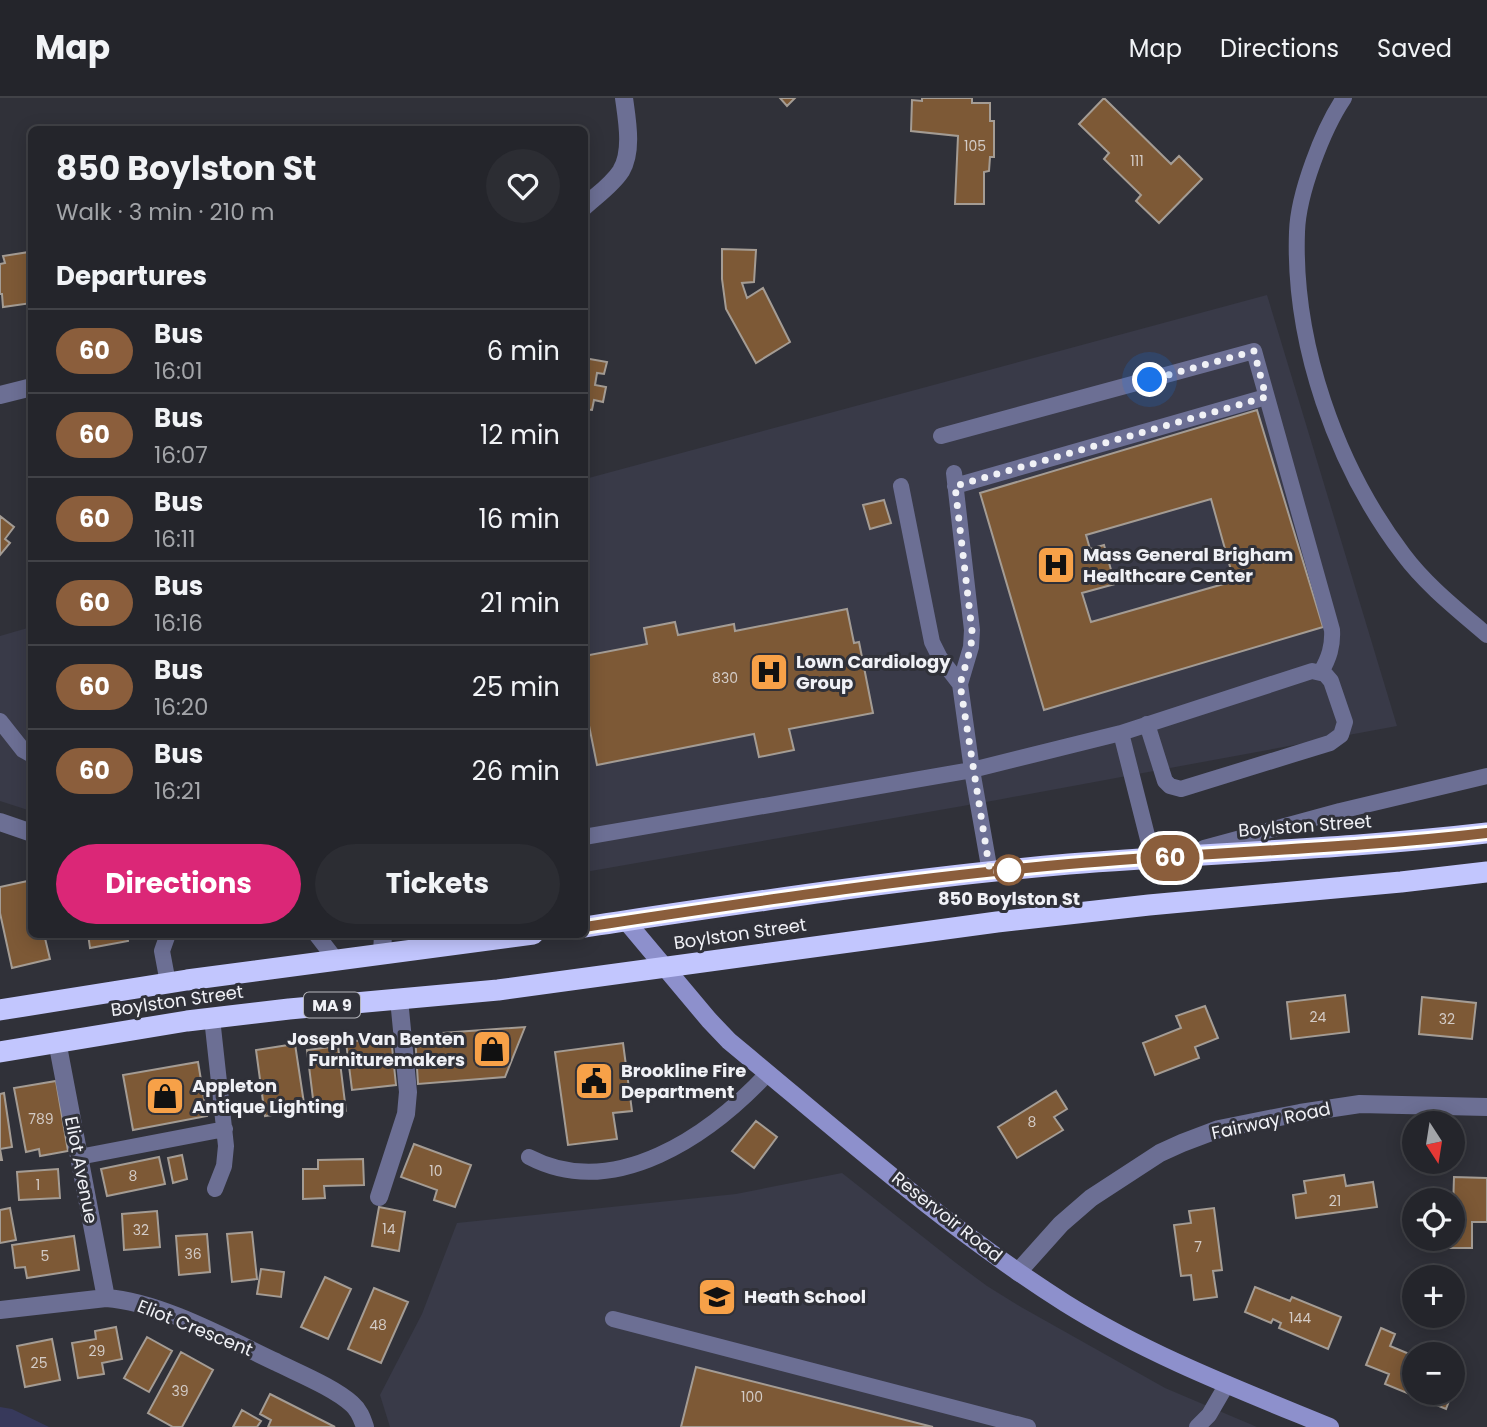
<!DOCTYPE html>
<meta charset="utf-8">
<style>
:root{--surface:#24252b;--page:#2c2d33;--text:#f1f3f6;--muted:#a3a5a9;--line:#414247;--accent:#db2777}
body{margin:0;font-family:Poppins,sans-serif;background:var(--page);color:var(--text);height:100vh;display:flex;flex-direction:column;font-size:26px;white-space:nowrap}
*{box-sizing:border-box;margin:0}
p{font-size:23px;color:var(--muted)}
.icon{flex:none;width:38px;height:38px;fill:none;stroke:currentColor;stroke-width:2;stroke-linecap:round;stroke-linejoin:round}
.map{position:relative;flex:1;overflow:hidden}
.sheet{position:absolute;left:28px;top:28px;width:560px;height:812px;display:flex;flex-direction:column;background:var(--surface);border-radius:10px;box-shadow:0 4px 18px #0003,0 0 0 2px var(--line)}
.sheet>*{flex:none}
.badge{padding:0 14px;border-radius:23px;font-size:24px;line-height:46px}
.needle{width:46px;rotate:168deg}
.fabs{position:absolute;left:1402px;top:1013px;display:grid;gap:14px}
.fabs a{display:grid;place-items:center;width:63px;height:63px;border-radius:50%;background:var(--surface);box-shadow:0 4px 18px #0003,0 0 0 2px var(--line);font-size:35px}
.you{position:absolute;width:35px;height:35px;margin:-18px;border:5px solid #fff;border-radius:50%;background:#1a73e8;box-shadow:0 0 0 10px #1a73e833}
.map>.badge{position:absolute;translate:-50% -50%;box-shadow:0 0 0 4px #fff}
h2{padding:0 28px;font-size:26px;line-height:63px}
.round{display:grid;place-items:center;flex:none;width:74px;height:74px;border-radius:37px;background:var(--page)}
.headline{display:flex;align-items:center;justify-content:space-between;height:119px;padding:0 28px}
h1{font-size:33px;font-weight:700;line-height:52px}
.primary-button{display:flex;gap:14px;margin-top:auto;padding:14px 28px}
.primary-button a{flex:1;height:80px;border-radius:42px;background:var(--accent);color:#fff;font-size:28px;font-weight:700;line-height:80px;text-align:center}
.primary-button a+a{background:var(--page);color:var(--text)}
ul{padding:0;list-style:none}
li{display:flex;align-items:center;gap:21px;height:84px;padding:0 28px;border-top:2px solid var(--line)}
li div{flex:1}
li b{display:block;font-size:26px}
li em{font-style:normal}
li .badge{min-width:77px;font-weight:700;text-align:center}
header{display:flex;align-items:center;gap:42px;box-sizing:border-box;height:98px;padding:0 35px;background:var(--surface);border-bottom:2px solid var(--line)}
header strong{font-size:33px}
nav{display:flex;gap:38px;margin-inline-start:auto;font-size:24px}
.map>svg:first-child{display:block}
.built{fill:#393a48}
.green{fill:#37395b}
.building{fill:#7d5936;stroke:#a49c94;stroke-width:2;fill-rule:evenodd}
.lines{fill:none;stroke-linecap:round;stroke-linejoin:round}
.lane{stroke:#6c6f94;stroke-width:16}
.street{stroke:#6c6f94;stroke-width:18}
.secondary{stroke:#8d90cc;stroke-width:18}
.highway{stroke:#c2c6fe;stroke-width:21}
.line-casing{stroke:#fff;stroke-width:16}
.line{stroke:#8b5e3c;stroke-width:10}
.walk{stroke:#f0f1f6;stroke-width:7;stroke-dasharray:0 12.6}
.stop-dot{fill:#fff;stroke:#8b5e3c;stroke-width:3.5}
.labels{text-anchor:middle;stroke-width:6;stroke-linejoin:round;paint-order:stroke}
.number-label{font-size:14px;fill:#d3cbc6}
.shield{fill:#303139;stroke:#b6b7bd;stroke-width:2}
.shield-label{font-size:16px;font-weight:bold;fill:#f0f1f6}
.poi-label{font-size:18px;font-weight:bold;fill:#f0f1f6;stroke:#303139;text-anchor:start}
.street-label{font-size:18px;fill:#f0f1f6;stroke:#303139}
.stop-label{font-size:18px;font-weight:bold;fill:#f0f1f6;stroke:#303139}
</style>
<header>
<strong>Map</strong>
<nav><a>Map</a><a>Directions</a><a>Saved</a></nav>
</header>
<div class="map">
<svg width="1487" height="1329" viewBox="0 0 1487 1329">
<rect width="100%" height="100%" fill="#303139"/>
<path class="built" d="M1267,197L1397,628L997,702L585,774V381Z
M31,529V713L0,703V538Z
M842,1075L956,1165L987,1188L1021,1209L1165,1290L1257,1329H390L380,1297L422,1216L457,1125L736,1096Z"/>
<path class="green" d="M0,1309L12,1311L49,1329H0Z"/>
<path class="building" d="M780,0H795L787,8Z
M922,0H972V5H990V23H994V59H990L989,73L984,74V106H955L958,38L911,33L912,2L922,3Z
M1104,0L1171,66L1179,58L1202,81L1159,125L1136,103L1141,97L1104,61L1109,55L1079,26Z
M722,151L756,152L754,184L742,185L747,200L763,190L790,244L756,265L726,211L722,181Z
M29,154L32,172V205L3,209L2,196H0V166L5,165L3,158Z
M584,260L607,264L604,276L597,275L595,287L606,289L603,304L594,302L592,312L584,311Z
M1257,312L1323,529L1044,612L980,395ZM1211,401L1234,483L1091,524L1082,495L1115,486L1104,447L1090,451L1086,437Z
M884,402L891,425L870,431L863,407Z
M0,418L14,429L5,441L10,445L0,457Z
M847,511L854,545L859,544L873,615L789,631L794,652L759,659L754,636L597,667L584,603V558L647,546L644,530L675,524L678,537L734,526L735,533Z
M32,782V836H44L50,861L12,870L0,815V789Z
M88,836H127L128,843L90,850Z
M1345,897L1349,934L1291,941L1287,904Z
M1422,899L1476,905L1472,941L1419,936Z
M1205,908L1218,940L1195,949L1199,960L1155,977L1143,945L1181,930L1176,918Z
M525,929L505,979L418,986L415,937Z
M391,939L396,987L352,992L346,944Z
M623,945L632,1013L613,1015L617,1041L568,1047L555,954Z
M295,946L305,1012L265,1018L256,952Z
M338,948L346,1013L315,1017L307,952Z
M198,964L207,1018L133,1032L123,977Z
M56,983L68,1053L40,1058L39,1051L26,1054L14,990Z
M1056,993L1067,1011L1054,1019L1063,1032L1017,1060L998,1029Z
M4,995L12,1049L0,1051L2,1062H0V996Z
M756,1023L777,1039L754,1070L732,1053Z
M414,1046L471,1067L455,1109L434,1102L437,1092L401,1079Z
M182,1057L187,1081L173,1085L168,1060Z
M159,1059L165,1086L107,1098L101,1071Z
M363,1061L364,1087L324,1088L325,1100L303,1101V1071H318V1062Z
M58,1071L60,1100L19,1102L17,1074Z
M1344,1077L1346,1088L1373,1084L1377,1109L1296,1120L1293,1097L1306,1095L1304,1083Z
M1454,1079L1487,1080V1124H1472V1150H1442V1141H1452Z
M379,1109L405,1114L399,1153L372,1148Z
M10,1110L16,1142L0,1145V1112Z
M1214,1110L1222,1172L1213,1173L1217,1199L1194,1202L1191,1177L1181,1178L1174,1127L1191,1125L1189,1113Z
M157,1113L160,1149L124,1152L122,1116Z
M252,1134L257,1181L232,1184L227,1136Z
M207,1136L210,1174L179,1177L176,1138Z
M74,1138L79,1172L27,1180L25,1169L15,1170L12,1147Z
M261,1171L284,1174L281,1199L257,1196Z
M325,1179L351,1191L328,1241L301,1229Z
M1255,1189L1290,1203L1292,1199L1341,1219L1328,1251L1279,1230L1281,1225L1273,1221L1271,1225L1245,1214Z
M374,1190L408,1204L381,1265L348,1251Z
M116,1229L122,1261L102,1265L104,1276L78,1280L72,1245L96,1241L95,1233Z
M1381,1230L1395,1236L1390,1248L1414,1258V1295H1452L1446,1311L1385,1286L1389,1276L1366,1267Z
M147,1239L172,1253L149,1294L124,1280Z
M52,1241L60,1282L25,1289L17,1248Z
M181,1254L213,1272L182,1329H173L148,1315Z
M696,1269L933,1329H681Z
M1452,1273L1460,1276L1452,1295Z
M270,1296L335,1329H268L271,1322L260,1316Z
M242,1312L261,1323L257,1329H233Z"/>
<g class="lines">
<path class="lane" d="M1344,0C1323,31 1298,96 1297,134C1293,245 1336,368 1403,456C1426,487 1458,512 1487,537
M941,338L1254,253L1332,532C1333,548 1329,560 1321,574
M901,388L932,544L940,560L960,586
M955,388L1266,299
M0,623L23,652L32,657
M1121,635L1153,761
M584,739L972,672L960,586L971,549L972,532L954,375
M1204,750L1340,713L1487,678
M990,774L972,672L1121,635L1312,573L1325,576L1331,583L1345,624L1341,637L1330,645L1181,691L1170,688L1165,683L1147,626
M168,836L162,853L168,885
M316,836L336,862
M212,920L226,1048L224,1068L215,1091
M79,1059L225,1031
M529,1059C615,1104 710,1037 768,975
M613,1221L1028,1329
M1197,1329L1209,1317L1227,1286"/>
<path class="street" d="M584,109C597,97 612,87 621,73C633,53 627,22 624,0
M0,297L32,289
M0,724L32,735
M382,856L383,836
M57,943L106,1200
M379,1099L406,1016L408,994L399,901
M1018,1174L1061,1126L1091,1100L1160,1055L1182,1045L1219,1031L1300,1015L1360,1006L1487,1009
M0,1212L106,1200C161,1204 227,1241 276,1264C298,1275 335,1290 352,1306C359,1312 362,1320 365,1329"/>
<path class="secondary" d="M626,823L709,922L729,943C838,1033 945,1129 1065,1205C1148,1257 1240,1292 1330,1329"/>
<path class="highway" d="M584,829C745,805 907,780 1069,766C1208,755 1348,751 1487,735
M0,912L187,882L533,836
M0,954L187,923L289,911L498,892L997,824L1149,807L1401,784L1487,774"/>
</g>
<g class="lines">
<g class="line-casing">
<path id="line" d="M584,829C745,805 907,780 1069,766C1208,754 1348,751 1487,735"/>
</g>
<use href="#line" class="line"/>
<path class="walk" d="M1009,772L990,774L960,586L971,549L972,533L955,388L1266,299L1254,253L1150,282"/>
</g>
<defs>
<g id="hospital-square" transform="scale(2.0125)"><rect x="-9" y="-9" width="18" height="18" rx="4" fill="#f7a148" stroke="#303139"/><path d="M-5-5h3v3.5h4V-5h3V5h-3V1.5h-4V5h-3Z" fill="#111"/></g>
<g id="shop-square" transform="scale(2.0125)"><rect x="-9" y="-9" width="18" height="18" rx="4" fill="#f7a148" stroke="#303139"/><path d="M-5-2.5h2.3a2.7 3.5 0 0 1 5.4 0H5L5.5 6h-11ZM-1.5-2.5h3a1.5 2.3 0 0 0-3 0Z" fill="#111"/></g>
<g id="civic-square" transform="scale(2.0125)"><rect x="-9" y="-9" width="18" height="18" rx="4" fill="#f7a148" stroke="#303139"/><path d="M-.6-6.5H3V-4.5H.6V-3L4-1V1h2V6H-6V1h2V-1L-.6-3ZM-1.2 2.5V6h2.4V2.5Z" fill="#111"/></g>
<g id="school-square" transform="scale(2.0125)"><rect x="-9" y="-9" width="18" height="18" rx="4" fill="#f7a148" stroke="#303139"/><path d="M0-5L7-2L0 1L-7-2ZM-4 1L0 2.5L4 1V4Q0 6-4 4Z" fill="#111"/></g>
</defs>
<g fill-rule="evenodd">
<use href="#hospital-square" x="1056" y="467"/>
<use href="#hospital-square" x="769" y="574"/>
<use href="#shop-square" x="492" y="951"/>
<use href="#civic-square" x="594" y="983"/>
<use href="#shop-square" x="165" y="998"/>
<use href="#school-square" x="717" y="1199"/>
</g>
<circle class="stop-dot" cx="1009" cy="772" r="14"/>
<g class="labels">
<g class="number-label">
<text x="975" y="53">105</text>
<text x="1137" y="68">111</text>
<text x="725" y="585">830</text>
<text x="1318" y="924">24</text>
<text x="1447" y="926">32</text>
<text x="41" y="1026">789</text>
<text x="1032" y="1029">8</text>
<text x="436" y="1078">10</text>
<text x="133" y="1083">8</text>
<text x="38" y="1092">1</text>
<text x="1335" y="1108">21</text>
<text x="389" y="1136">14</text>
<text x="141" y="1137">32</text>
<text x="1198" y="1154">7</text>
<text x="193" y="1161">36</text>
<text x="45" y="1163">5</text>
<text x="1300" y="1225">144</text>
<text x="378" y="1232">48</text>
<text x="97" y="1258">29</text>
<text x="39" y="1270">25</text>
<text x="180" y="1298">39</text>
<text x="752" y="1304">100</text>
</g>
<rect class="shield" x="304" y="894.5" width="56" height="25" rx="5"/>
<g class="shield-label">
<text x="332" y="913">MA 9</text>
</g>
<g class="poi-label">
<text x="1083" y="463">Mass General Brigham<tspan x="1083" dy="21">Healthcare Center</tspan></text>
<text x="796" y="570">Lown Cardiology<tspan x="796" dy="21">Group</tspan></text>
<text x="465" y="947" text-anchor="end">Joseph Van Benten<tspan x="465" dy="21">Furnituremakers</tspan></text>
<text x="621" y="979">Brookline Fire<tspan x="621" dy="21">Department</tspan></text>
<text x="192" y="994">Appleton<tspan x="192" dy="21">Antique Lighting</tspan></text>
<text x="744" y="1205">Heath School</text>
</g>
<g class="street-label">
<text transform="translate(1305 728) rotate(-4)" y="6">Boylston Street</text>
<text transform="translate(740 836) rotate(-8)" y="6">Boylston Street</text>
<text transform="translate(177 903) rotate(-8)" y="6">Boylston Street</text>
<text transform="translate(1271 1023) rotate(-12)" y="6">Fairway Road</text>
<text transform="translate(81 1072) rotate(79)" y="6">Eliot Avenue</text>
<text transform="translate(947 1119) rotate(38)" y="6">Reservoir Road</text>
<text transform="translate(195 1230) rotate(22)" y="6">Eliot Crescent</text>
</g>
<g class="stop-label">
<text x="1009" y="807">850 Boylston St</text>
</g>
</g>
</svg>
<div class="fabs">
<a><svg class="needle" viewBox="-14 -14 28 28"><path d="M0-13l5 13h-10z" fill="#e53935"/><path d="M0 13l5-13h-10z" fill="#a3a5a9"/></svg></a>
<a><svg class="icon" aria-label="locate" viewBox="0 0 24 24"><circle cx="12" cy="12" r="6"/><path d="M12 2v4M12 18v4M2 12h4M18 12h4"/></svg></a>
<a>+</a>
<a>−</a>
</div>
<div class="you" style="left:1150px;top:282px"></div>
<b class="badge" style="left:1170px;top:760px;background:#8b5e3c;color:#fff">60</b>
<section class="sheet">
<div class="headline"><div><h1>850 Boylston St</h1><p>Walk · 3 min · 210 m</p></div><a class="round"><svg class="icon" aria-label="heart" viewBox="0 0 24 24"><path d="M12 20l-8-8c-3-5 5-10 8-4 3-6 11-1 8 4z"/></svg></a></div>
<h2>Departures</h2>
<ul>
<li><span class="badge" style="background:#8b5e3c;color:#fff">60</span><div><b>Bus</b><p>16:01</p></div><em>6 min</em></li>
<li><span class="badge" style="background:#8b5e3c;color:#fff">60</span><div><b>Bus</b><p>16:07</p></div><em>12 min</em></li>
<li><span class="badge" style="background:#8b5e3c;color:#fff">60</span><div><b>Bus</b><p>16:11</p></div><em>16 min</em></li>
<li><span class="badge" style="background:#8b5e3c;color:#fff">60</span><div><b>Bus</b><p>16:16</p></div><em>21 min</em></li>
<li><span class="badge" style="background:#8b5e3c;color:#fff">60</span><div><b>Bus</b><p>16:20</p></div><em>25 min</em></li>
<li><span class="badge" style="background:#8b5e3c;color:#fff">60</span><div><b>Bus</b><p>16:21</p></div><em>26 min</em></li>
</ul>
<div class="primary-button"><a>Directions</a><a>Tickets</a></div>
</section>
</div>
